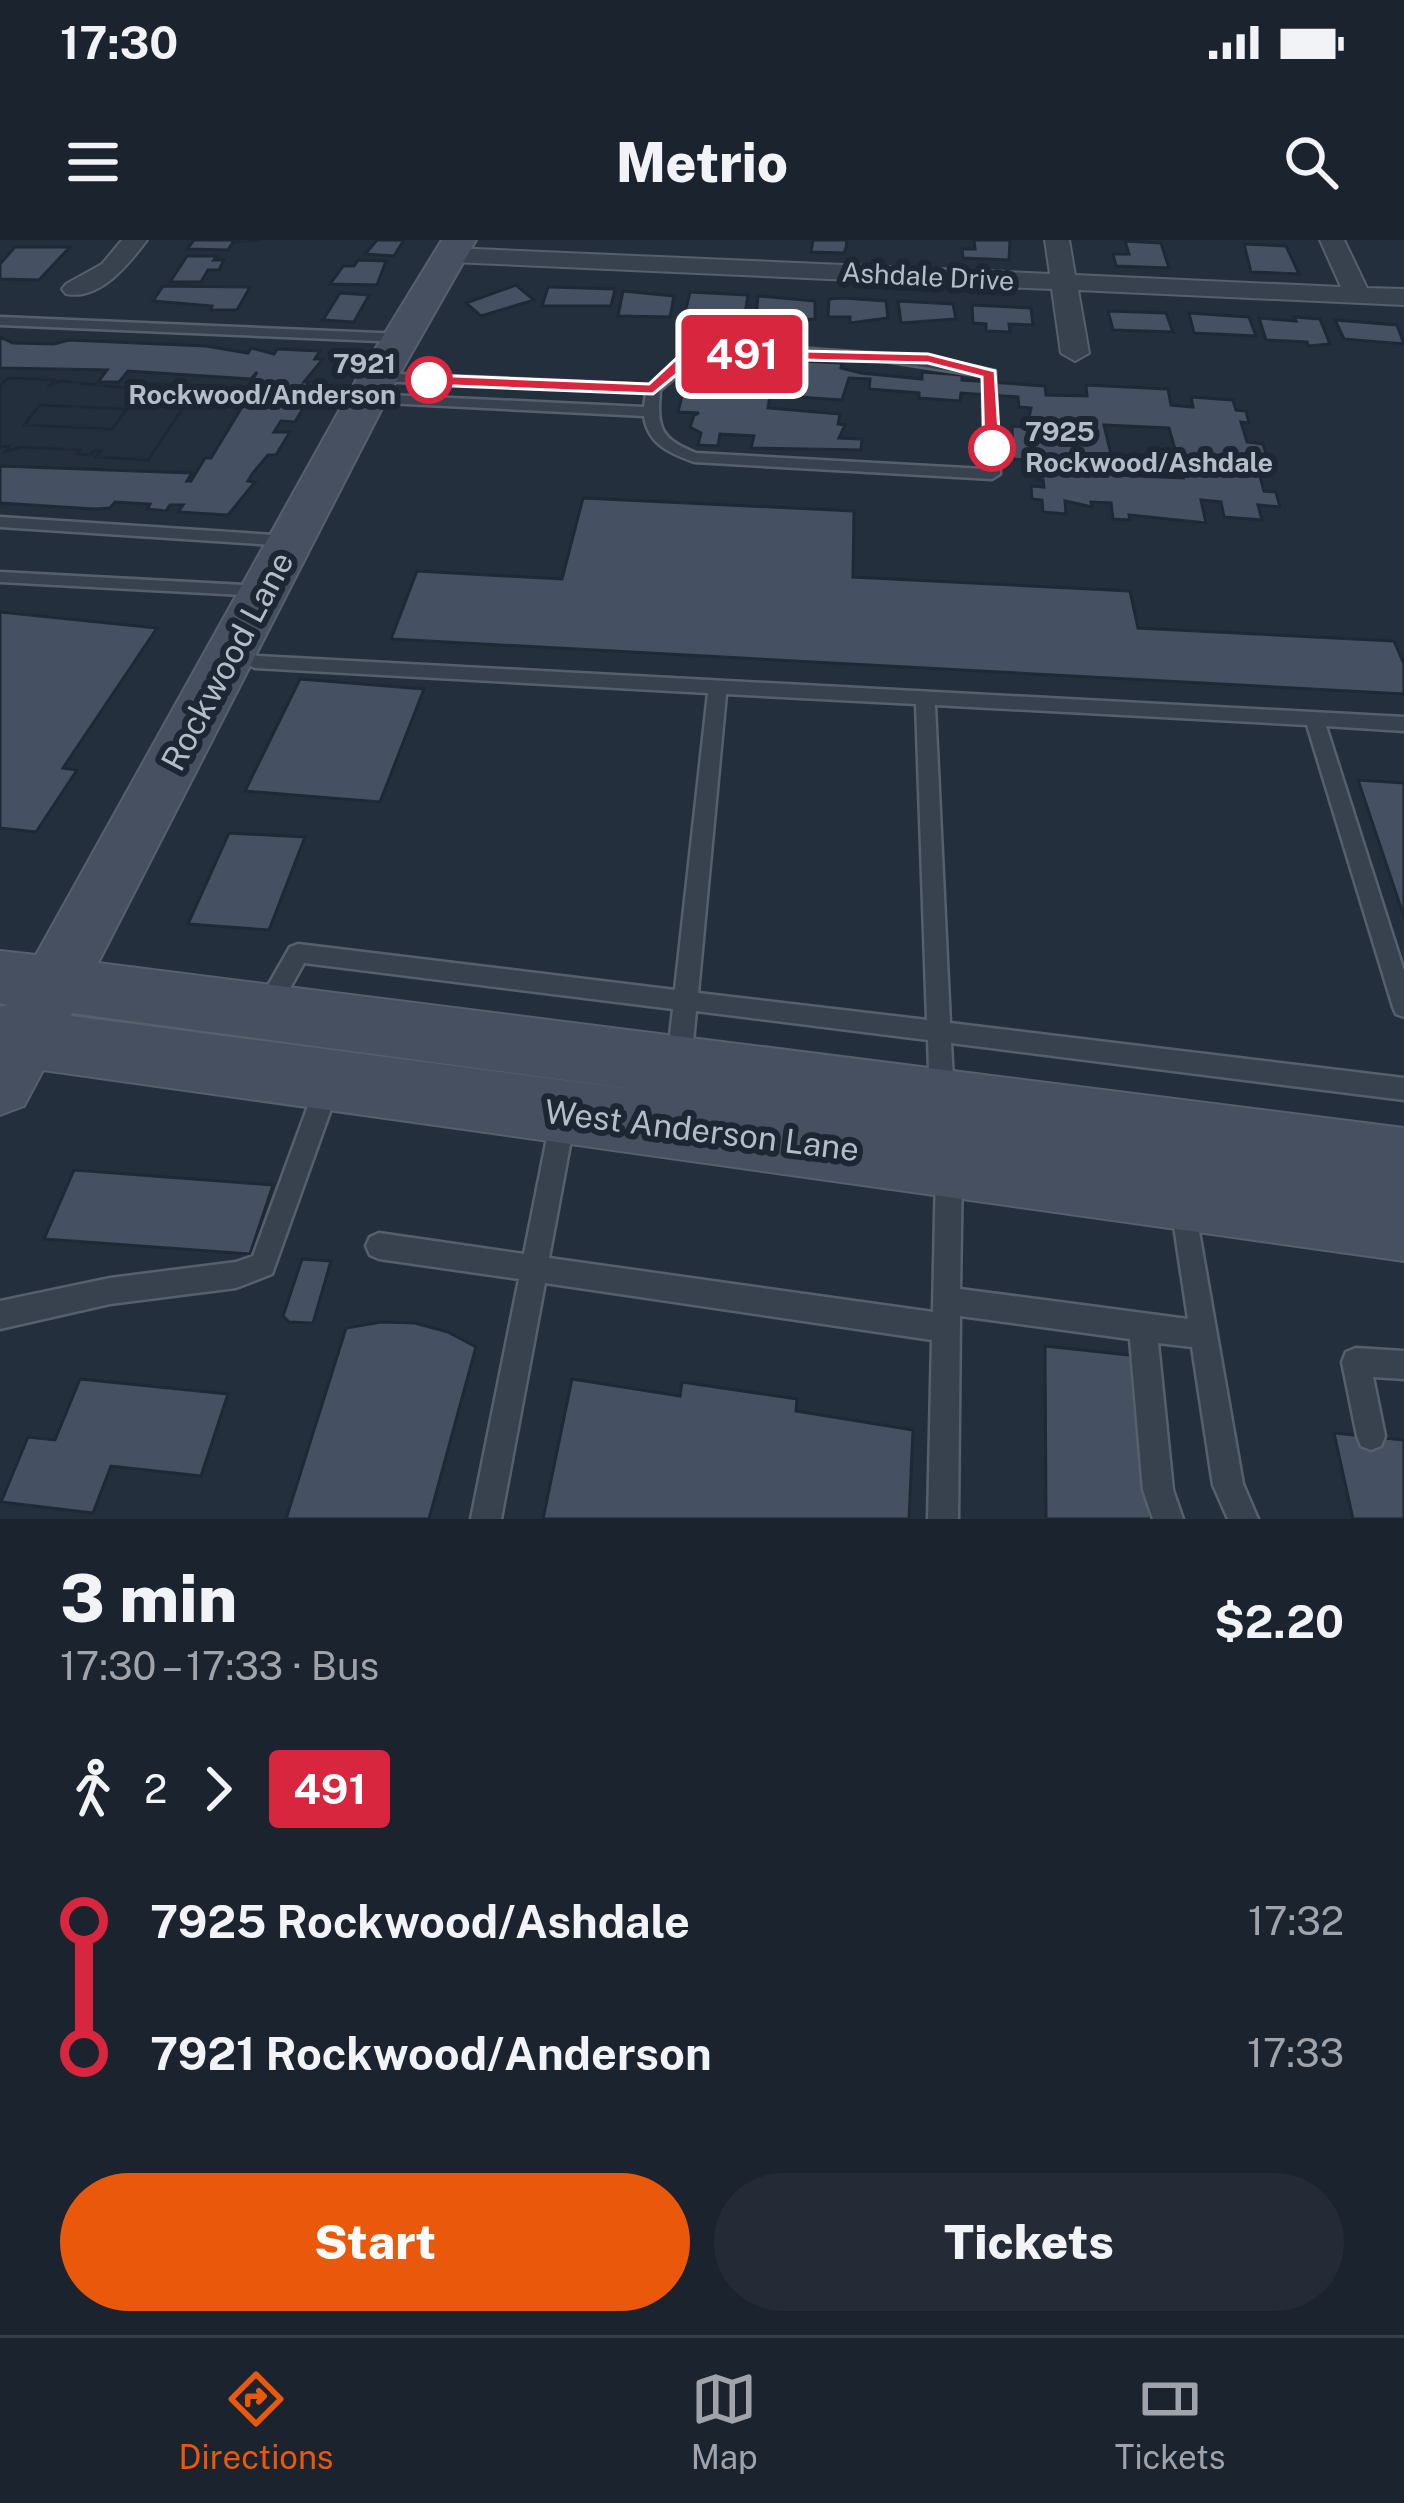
<!DOCTYPE html>
<meta charset="utf-8">
<style>
:root{--surface:#1b232e;--page:#242b36;--text:#f1f3f6;--muted:#a0a4aa;--line:#39404a;--accent:#ea580c}
body{margin:0;font-family:"Public Sans",sans-serif;background:var(--page);color:var(--text);height:100vh;display:flex;flex-direction:column;font-size:45px;white-space:nowrap}
*{box-sizing:border-box;margin:0}
p{font-size:39px;color:var(--muted)}
.icon{flex:none;width:66px;height:66px;fill:none;stroke:currentColor;stroke-width:2;stroke-linecap:round;stroke-linejoin:round}
.map{position:relative;height:1279px;overflow:hidden}
.side{display:flex;flex-direction:column;background:var(--surface);flex:1}
.side>*{flex:none}
.badge{padding:0 24px;border-radius:9px;font-size:42px;line-height:78px}
.map>.badge{position:absolute;translate:-50% -50%;box-shadow:0 0 0 6px #fff}
.legs{display:flex;align-items:center;gap:18px;height:132px;padding:0 60px;font-size:39px}
.legs p{margin-inline-start:auto}
.head{display:flex;align-items:center;justify-content:space-between;height:204px;padding:0 60px}
h1{font-size:66px;font-weight:800;line-height:90px}
.primary-button{display:flex;gap:24px;margin-top:auto;padding:24px 60px}
.primary-button a{flex:1;height:138px;border-radius:72px;background:var(--accent);color:#fff;font-size:48px;font-weight:800;line-height:138px;text-align:center}
.primary-button a+a{background:var(--page);color:var(--text)}
ul{padding:0 60px;list-style:none}
li{display:flex;align-items:center;gap:42px;height:132px;font-size:45px}
li i{display:grid;place-items:center;width:18px;height:100%;margin:0 15px;background:currentColor}
li i::after{content:'';width:30px;height:30px;margin:-15px;border:9px solid;border-radius:50%;background:var(--surface)}
li p{margin-inline-start:auto}
li:first-child i{background:linear-gradient(#0000 50%,currentColor 0)}
li:last-child i{background:linear-gradient(currentColor 50%,#0000 0)}
.status{display:flex;justify-content:space-between;align-items:center;height:84px;padding:0 60px;background:var(--surface);direction:ltr}
.status svg{height:33px;fill:currentColor}
header{display:flex;justify-content:space-between;align-items:center;height:156px;padding:0 60px;background:var(--surface);font-size:54px;font-weight:800}
.menu{display:flex;justify-content:space-around;align-items:center;height:168px;border-top:3px solid var(--line);background:var(--surface);font-size:33px;color:var(--muted)}
.menu a{display:grid;justify-items:center;gap:6px}
.menu .current{color:var(--accent)}
.map>svg:first-child{display:block}
.building{fill:#455162;stroke:#1f2835;stroke-width:3;fill-rule:evenodd}
.lines{fill:none;stroke-linecap:round;stroke-linejoin:round}
.lane-casing{stroke:#565f6c;stroke-width:5}
.street-casing{stroke:#565f6c;stroke-width:4}
.secondary-casing{stroke:#565f6c;stroke-width:4}
.lane{fill:#38414e;fill-rule:evenodd}
.street{fill:#38414e;fill-rule:evenodd}
.secondary{fill:#465061;fill-rule:evenodd}
.line-1{fill:#d7263d;stroke:#fff;stroke-width:3}
.stop-1-dot{fill:#fff;stroke:#d7263d;stroke-width:6}
.labels{text-anchor:middle;stroke-width:12;stroke-linejoin:round;paint-order:stroke}
.far-street-label{font-size:27px;fill:#b4bcc9;stroke:#1d2633}
.far-stop-label{font-size:27px;font-weight:bold;fill:#b4bcc9;stroke:#1d2633;text-anchor:end}
.street-label{font-size:33px;fill:#b4bcc9;stroke:#1d2633}
</style>
<div class="status"><b>17:30</b><svg viewBox="0 0 49 12"><path d="M0 12V9h3v3zM5 12V6h3v6zM10 12V3h3v9zM15 12V0h3v12zM26 1h20v11H26zM47 4h2v5h-2z"/></svg></div>
<header><svg class="icon" aria-label="menu" viewBox="0 0 24 24"><path d="M4 6h16M4 12h16M4 18h16"/></svg>Metrio<svg class="icon" aria-label="search" viewBox="0 0 24 24"><circle cx="10" cy="10" r="6"/><path d="M15 15l6 6"/></svg></header>
<div class="map">
<svg width="1404" height="1279" viewBox="0 0 1404 1279">
<rect width="100%" height="100%" fill="#242f3e"/>
<path class="building" d="M194,0H260L233,2L228,10L187,9Z
M377,0H404L394,16L365,14Z
M813,0H847L846,8L844,13L811,12Z
M974,0H1010L1009,20L963,18L962,9H975Z
M1125,1L1161,3L1169,28L1116,26L1113,14H1129Z
M1244,4L1286,6L1299,34L1251,32Z
M15,7H70L39,40L0,39V24Z
M187,16H217L214,20H224L219,30H208L201,42H170Z
M358,20L386,21L377,45L330,44L343,26H354Z
M516,45L534,60L481,76L466,63Z
M163,46L250,47L237,70H210L212,66L153,61Z
M548,47H552L615,49L611,66H542Z
M623,51L674,56L670,77L618,76Z
M690,52L748,55L744,80L684,77Z
M340,53L369,55L354,82L323,80Z
M758,56L815,61V79L773,81V77L756,76Z
M843,58L886,61L888,78L850,83V77H828L829,59Z
M898,61L953,64L956,79L901,83Z
M972,65L1031,68L1033,85L1009,84L1010,92L986,91V84L973,83Z
M1108,71L1166,73L1173,92L1113,90Z
M1189,73L1249,77L1256,96L1194,93Z
M1294,77L1320,79L1330,104L1308,106L1307,102L1266,100L1259,78L1296,81Z
M1335,80L1397,85L1404,104L1344,99Z
M0,97L13,103L54,104L69,100L206,106L248,113L251,108L274,114L277,109L320,111L315,119H323L304,142H309L298,160H308L295,182L281,181L274,192H290L276,215H268L252,234L248,241L255,242L228,275L178,272L183,265H170L166,271L147,269L150,264L115,262L110,268L94,269L0,263V226L192,233L187,241H191L205,218H211L251,152H245L257,132L251,139L128,131L119,142H98L107,130L0,128Z
M762,119L842,123L841,128L861,133L922,139V132L962,135V140L1045,146L1046,155L1087,156L1086,145L1168,149L1171,165L1193,167L1191,157L1233,160L1236,170L1246,171L1249,183L1241,182L1247,202L1263,204L1271,230L1258,229L1264,251L1276,252L1280,267L1258,265L1262,280L1224,277L1221,262L1201,260L1206,283L1129,275L1130,280L1113,279L1111,263L1091,262L1092,267L1065,261L1066,274L1043,272L1042,260L1032,259L1031,246L1044,247L1043,240L1037,239L1041,221L1013,219L1012,186L1034,188V183L1028,182L1031,168L1019,167L1018,157L961,153L960,161L919,158V153L869,149L870,139L849,138L842,160L770,155L768,168L840,174L838,184L845,185L839,198L862,199L861,210L751,208L754,196L720,194L718,206L698,205L701,193L690,187L694,175L699,173L678,172L685,144L697,145L705,128L760,129ZM1104,185L1169,188L1183,238L1116,235Z
M8,138L54,140L50,145L61,141L126,148L142,145L139,149L146,150L150,144L198,146L148,220L96,217L101,211H94L91,215L77,214L80,210L22,207L6,211L9,206L0,207V146ZM40,165L127,169L112,189L24,185Z
M8,138L54,140L50,145L61,141L126,148L142,145L139,149L146,150L150,144L198,146L148,220L96,217L101,211H94L91,215L77,214L80,210L22,207L6,211L9,206L0,207V146ZM40,165L127,169L112,189L24,185Z
M583,258L854,271L853,337L1130,351L1138,388L1394,401L1404,424V454L391,399L417,331L562,339Z
M0,372L157,388L63,528L77,530L36,592L0,588Z
M300,439L424,449L380,562L245,551Z
M1358,540L1404,543V677Z
M229,593L305,597L269,690L188,684Z
M74,930L273,945L250,1014L44,999Z
M302,1019L331,1021L313,1083L289,1082L283,1076Z
M381,1082L415,1083L448,1092L476,1107L429,1279H286L346,1088Z
M1045,1106L1138,1116L1151,1279H1046Z
M80,1139L228,1154L201,1236L111,1226L93,1273L1,1262L28,1197L55,1200Z
M572,1139L680,1156L682,1142L797,1159L796,1171L913,1190L909,1279H543Z
M1334,1193L1404,1200V1279H1353Z"/>
<g class="lines">
<g class="lane-casing">
<path id="lane" d="M0,77L402,94L409,98L402,102L0,85Z
M795,108L927,117L995,131L1000,234L992,239L694,222C669,213 648,204 644,176L367,162L360,158L367,154L644,167L646,153L378,141L371,137L378,133L650,145L684,117L716,111ZM795,116L885,121L983,136L984,229L696,213C660,198 657,189 660,150L692,123Z
M0,277L290,296L298,301L290,306L0,287Z
M0,332L263,346L271,351L263,356L0,342Z
M234,407L258,416L1404,477V491L1326,486L1404,731V777L1396,774L1393,767L1307,485L935,465L950,783L1404,838V860L951,803L954,859L951,867L942,870L933,867L930,859L928,800L696,771L691,822L687,829L679,832L671,829L667,822L673,769L304,723L274,777L266,780L258,777L255,770L258,763L290,707L298,704L675,750L708,453L255,428L225,413ZM726,454L916,464L927,780L698,753Z
M328,833L336,837L340,844L272,1034L236,1048L110,1064L0,1089V1061L110,1038L236,1022L253,1016L316,844L320,837Z
M563,867L572,870L575,878L549,1018L933,1072L936,929L940,921L949,917L958,921L962,929L960,1049L1188,1079L1171,966L1175,957L1184,954L1193,957L1243,1244L1258,1279H1228L1213,1245L1192,1107L1158,1103L1173,1250L1183,1279H1153L1143,1250L1130,1099L960,1076L958,1279H928L932,1100L545,1043L501,1279H471L519,1039L379,1019L370,1015L366,1006L370,997L379,993L524,1014L551,878L554,870Z
M1356,1108L1404,1111V1139L1373,1137L1385,1196L1381,1206L1371,1210L1361,1206L1357,1196L1342,1122L1346,1112Z"/>
</g>
<g class="street-casing">
<path id="street" d="M122,0H147C129,24 100,61 66,54L62,49L66,44L102,24Z
M1045,0H1069L1075,35L1341,47L1320,0H1344L1367,48L1404,49V65L1078,50L1089,113L1075,121L1061,113L1052,49L452,22L440,15L452,8L1050,34Z"/>
</g>
<g class="secondary-casing">
<path id="secondary" d="M442,0H476L398,137L98,723L1404,888V1021L43,830L24,866L0,875V767L9,765L0,763V711L36,715L358,137ZM72,773L669,854L71,776Z"/>
</g>
<use href="#lane" class="lane"/>
<use href="#street" class="street"/>
<use href="#secondary" class="secondary"/>
</g>
<path class="line-1" d="M722,109L928,114L995,131L1000,208L992,213L984,208L982,137L928,123L722,118L688,125L653,154L429,145L422,140L429,135L649,144L677,118Z"/>
<g class="stop-1-dot">
<circle cx="429" cy="140" r="21"/>
<circle cx="992" cy="208" r="21"/>
</g>
<g class="labels">
<g class="far-street-label">
<text transform="translate(928 37) rotate(3)" y="9">Ashdale Drive</text>
</g>
<g class="far-stop-label">
<text x="396" y="133">7921<tspan x="396" dy="31">Rockwood/Anderson</tspan></text>
<text x="1025" y="201" text-anchor="start">7925<tspan x="1025" dy="31">Rockwood/Ashdale</tspan></text>
</g>
<g class="street-label">
<text transform="translate(227 421) rotate(-62)" y="12">Rockwood Lane</text>
<text transform="translate(702 890) rotate(7)" y="12">West Anderson Lane</text>
</g>
</g>
</svg>
<b class="badge" style="left:742px;top:114px;background:#d7263d;color:#fff">491</b>
</div>
<section class="side">
<div class="head"><div><h1>3 min</h1><p>17:30 – 17:33 · Bus</p></div><b>$2.20</b></div>
<div class="legs"><svg class="icon" aria-label="walk" viewBox="0 0 24 24"><circle cx="13" cy="4" r="2"/><path d="M13 8l-2 6 4 7M11 14l-3 7M7 12l3-4h3l4 4"/></svg>2<svg class="icon" aria-label="forward" viewBox="0 0 24 24"><path d="M9 5l7 7-7 7"/></svg><b class="badge" style="background:#d7263d;color:#fff">491</b></div>
<ul>
<li><i style="color:#d7263d"></i><b>7925 Rockwood/Ashdale</b><p>17:32</p></li>
<li><i style="color:#d7263d"></i><b>7921 Rockwood/Anderson</b><p>17:33</p></li>
</ul>
<div class="primary-button"><a>Start</a><a>Tickets</a></div>
</section>
<nav class="menu">
<a class="current"><svg class="icon" aria-label="directions" viewBox="0 0 24 24"><path d="M12 3l9 9-9 9-9-9zM9 14v-3h6M13 9l2 2-2 2"/></svg>Directions</a>
<a><svg class="icon" aria-label="map" viewBox="0 0 24 24"><path d="M3 6l6-2 6 2 6-2v14l-6 2-6-2-6 2zM9 4v14M15 6v14"/></svg>Map</a>
<a><svg class="icon" aria-label="tickets" viewBox="0 0 24 24"><path d="M3 7h18v10H3zM15 7v10"/></svg>Tickets</a>
</nav>
